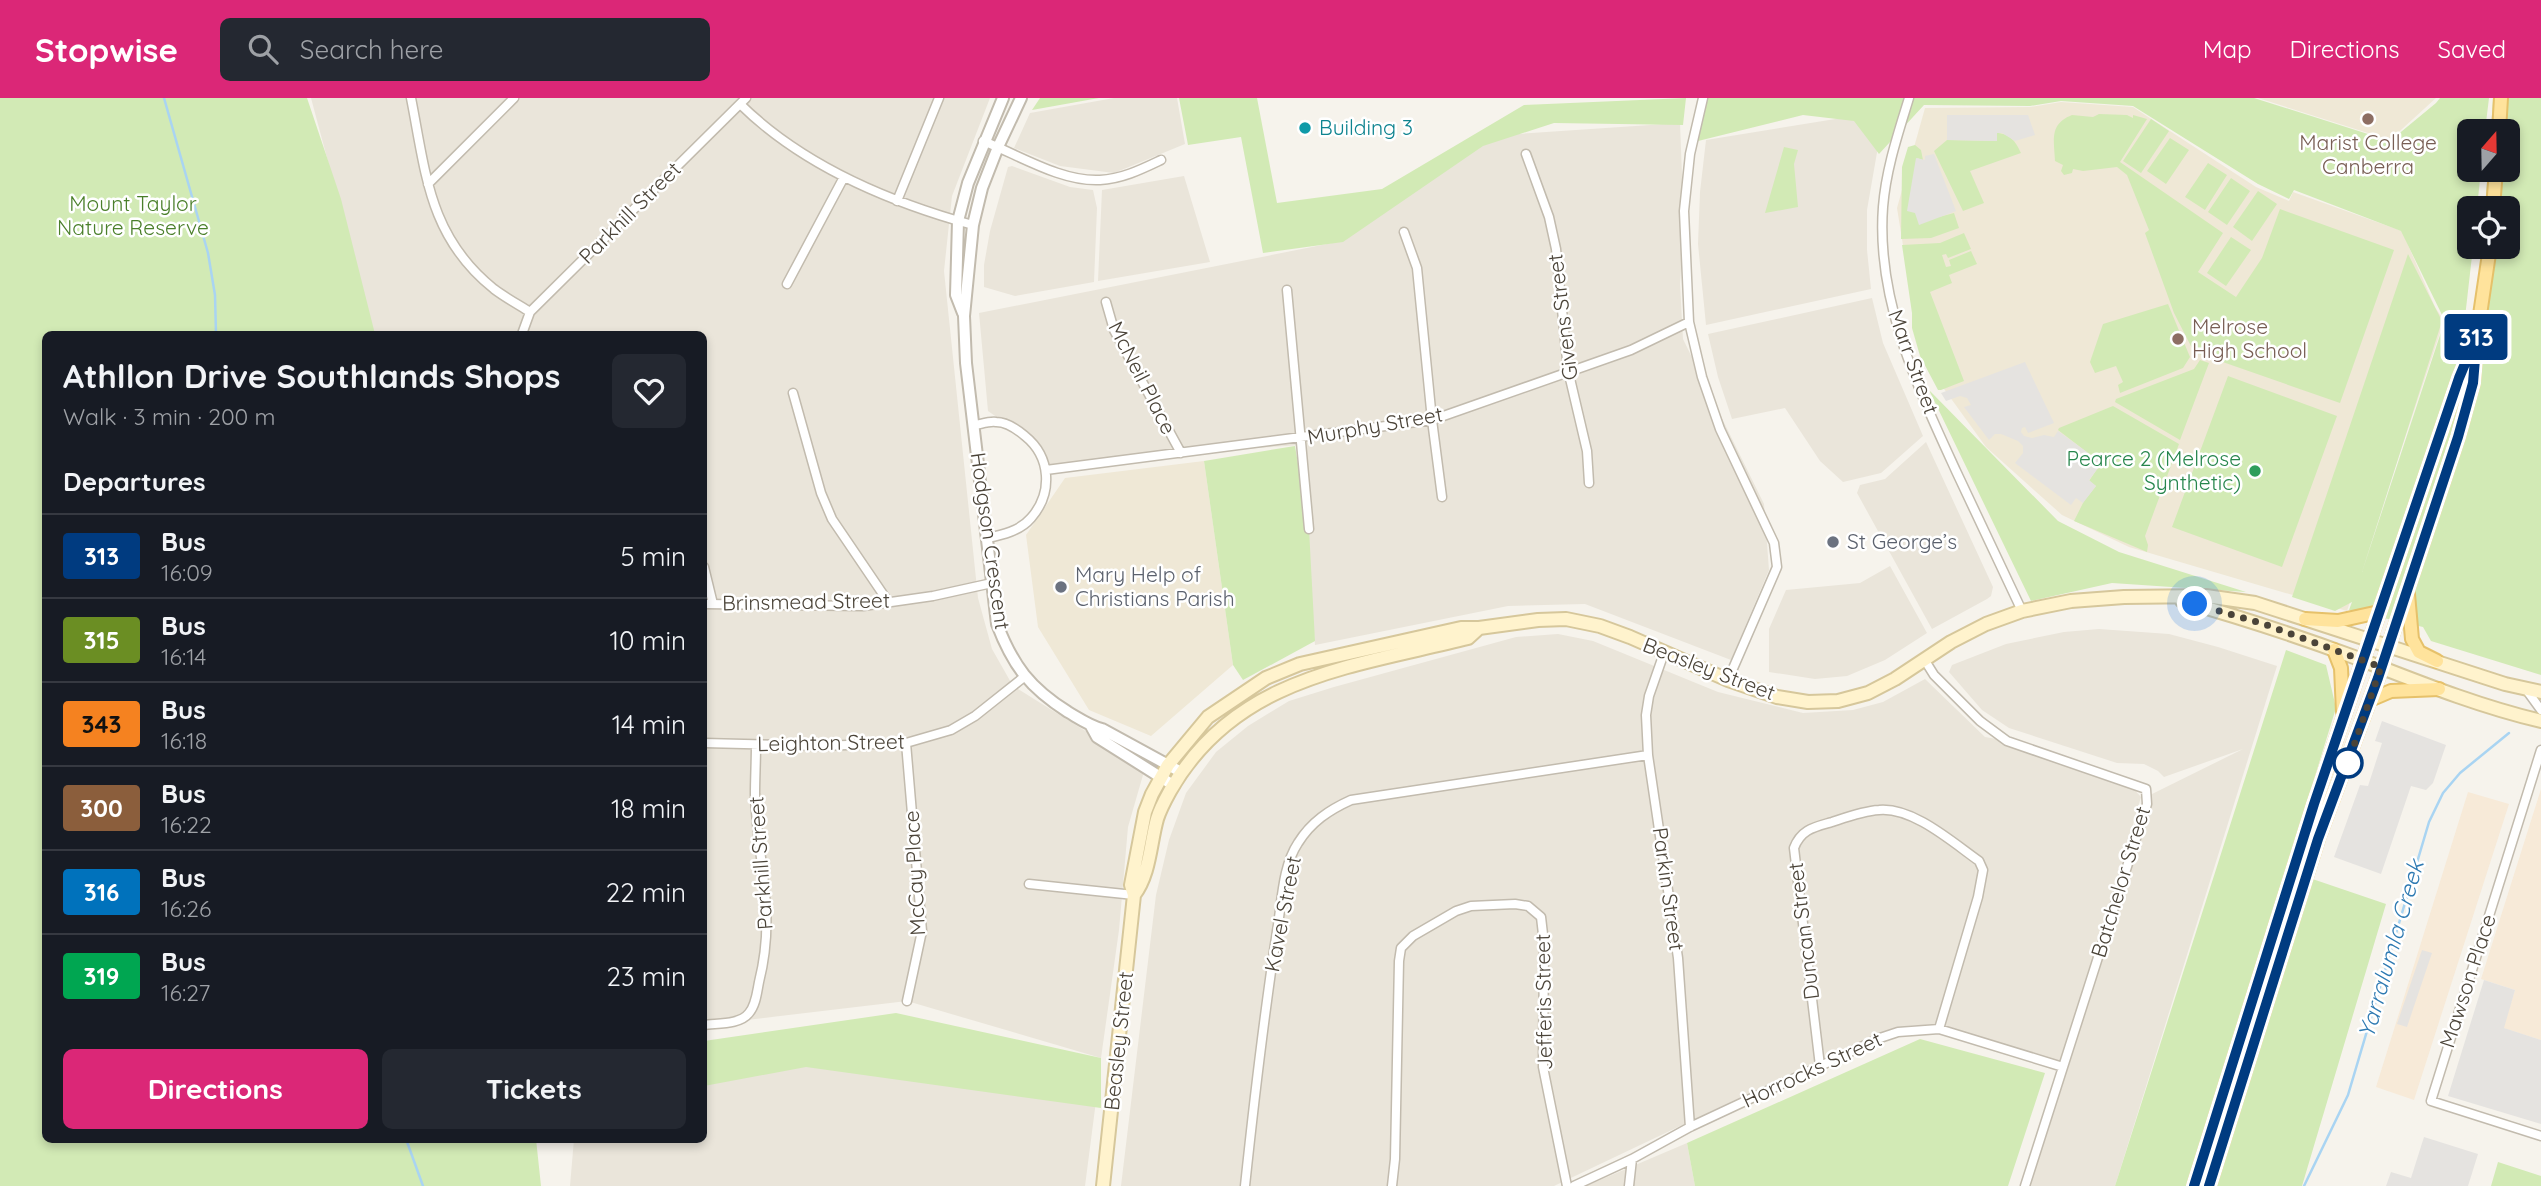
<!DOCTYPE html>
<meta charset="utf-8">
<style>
:root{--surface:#171b24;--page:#242831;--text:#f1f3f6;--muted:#9ea1a6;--line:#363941;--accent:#db2777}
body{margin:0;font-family:Quicksand,sans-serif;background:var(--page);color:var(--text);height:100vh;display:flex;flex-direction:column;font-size:26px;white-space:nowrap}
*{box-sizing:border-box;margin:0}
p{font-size:23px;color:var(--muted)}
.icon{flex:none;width:38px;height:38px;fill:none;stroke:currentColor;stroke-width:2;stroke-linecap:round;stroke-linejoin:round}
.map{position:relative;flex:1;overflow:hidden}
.side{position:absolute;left:42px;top:233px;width:665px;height:812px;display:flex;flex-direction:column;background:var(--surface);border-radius:10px;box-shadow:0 4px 10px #0003}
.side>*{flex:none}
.badge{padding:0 14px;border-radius:5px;font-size:24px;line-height:46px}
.needle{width:46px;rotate:20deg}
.controls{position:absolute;left:2457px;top:21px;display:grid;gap:14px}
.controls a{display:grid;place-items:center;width:63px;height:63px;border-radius:10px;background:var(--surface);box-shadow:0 4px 10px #0003;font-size:35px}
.you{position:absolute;width:35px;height:35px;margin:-18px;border:5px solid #fff;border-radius:50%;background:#1a73e8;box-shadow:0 0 0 10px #1a73e833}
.map>.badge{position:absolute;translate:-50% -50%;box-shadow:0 0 0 4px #fff}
h2{padding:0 21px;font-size:26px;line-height:63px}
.round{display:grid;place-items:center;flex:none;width:74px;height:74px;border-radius:10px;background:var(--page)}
.overview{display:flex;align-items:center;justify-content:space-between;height:119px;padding:0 21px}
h1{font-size:33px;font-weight:800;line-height:52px}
.primary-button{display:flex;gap:14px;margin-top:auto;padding:14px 21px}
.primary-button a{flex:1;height:80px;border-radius:10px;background:var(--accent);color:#fff;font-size:28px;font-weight:800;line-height:80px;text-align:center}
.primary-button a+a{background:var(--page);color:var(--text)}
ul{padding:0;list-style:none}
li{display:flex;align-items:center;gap:21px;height:84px;padding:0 21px;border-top:2px solid var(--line)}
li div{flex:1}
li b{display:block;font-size:26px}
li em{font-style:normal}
li .badge{min-width:77px;font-weight:700;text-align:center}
header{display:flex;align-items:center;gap:42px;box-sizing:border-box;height:98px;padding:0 35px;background:var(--accent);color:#fff}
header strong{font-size:33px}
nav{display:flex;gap:38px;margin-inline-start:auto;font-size:24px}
.search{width:490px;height:63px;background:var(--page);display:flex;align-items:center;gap:18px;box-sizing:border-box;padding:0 24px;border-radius:10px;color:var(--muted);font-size:26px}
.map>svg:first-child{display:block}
.residential{fill:#eae5da}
.commercial{fill:#f7ead8}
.education{fill:#efe8d6}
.green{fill:#d2eab5}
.parking{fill:#e5e3e0}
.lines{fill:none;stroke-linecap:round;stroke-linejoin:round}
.stream{stroke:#a9d4f2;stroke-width:2.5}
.minor-casing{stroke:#c2bbae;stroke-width:11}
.tertiary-casing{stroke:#c2bbae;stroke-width:14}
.secondary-casing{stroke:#d6c79b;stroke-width:16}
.primary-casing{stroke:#e6c16a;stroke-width:16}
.minor{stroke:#fff;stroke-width:8}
.tertiary{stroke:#fff;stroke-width:10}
.secondary{stroke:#fff3cd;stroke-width:12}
.primary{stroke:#ffe39c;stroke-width:12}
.line-casing{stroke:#fff;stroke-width:16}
.line{stroke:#003b80;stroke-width:10}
.walk{stroke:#4b4439;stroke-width:7;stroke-dasharray:0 12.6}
.education-dot{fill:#8d6e63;stroke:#fff;stroke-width:2.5}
.culture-dot{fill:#0f9aa8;stroke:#fff;stroke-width:2.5}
.leisure-dot{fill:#2e9e5b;stroke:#fff;stroke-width:2.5}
.worship-dot{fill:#6b7280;stroke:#fff;stroke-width:2.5}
.stop-dot{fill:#fff;stroke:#003b80;stroke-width:3.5}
.labels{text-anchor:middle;stroke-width:5;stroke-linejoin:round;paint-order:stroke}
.culture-label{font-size:21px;fill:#0d838f;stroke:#fff;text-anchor:start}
.education-label{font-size:21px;fill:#785e54;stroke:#fff}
.park-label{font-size:21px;fill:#4a7f2a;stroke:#fff}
.street-label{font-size:21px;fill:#4b4439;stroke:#fff}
.leisure-label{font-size:21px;fill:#27864d;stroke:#fff;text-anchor:end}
.worship-label{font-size:21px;fill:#5b616d;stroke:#fff;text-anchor:start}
.water-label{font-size:23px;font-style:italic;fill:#2e7ab2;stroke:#fff}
</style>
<header>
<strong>Stopwise</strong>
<div class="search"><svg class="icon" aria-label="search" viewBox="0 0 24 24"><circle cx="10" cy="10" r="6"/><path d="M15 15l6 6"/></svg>Search here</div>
<nav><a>Map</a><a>Directions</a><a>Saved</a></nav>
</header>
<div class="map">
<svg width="2541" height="1088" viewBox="0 0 2541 1088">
<rect width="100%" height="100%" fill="#f6f3ec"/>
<path class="residential" d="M311,0H990L952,98L944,173L978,500L992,551L1013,588L1145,670L1128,729L1119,832L1101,960L907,903L704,927V236H374Z
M1114,0H1177L1185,46L1114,75L1060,68L1014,50L1030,15Z
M1860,17L1879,43L1867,112V152L1871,191L1706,227L1698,146L1700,94L1706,42Z
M1680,25L1684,129L1680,186L1683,241L1764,406L1769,472L1731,562L1585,506L1508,508L1315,547L1300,347L1181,355L1046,372L1036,346L988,313L979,215L1332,145L1480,46L1517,36Z
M1012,68L1070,89L1093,92L1097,110L1094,184L1015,198L984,189V167L990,133L1008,69Z
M1184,78L1210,164L1098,183L1102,92Z
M1872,200L1883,245L1923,338L1881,375L1843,384L1820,363L1785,310L1732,321L1718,279L1708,236Z
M1926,344L1993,489L1991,498L1987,501L1932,531L1857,395L1860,387L1885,381Z
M1890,468L1927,535L1885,562L1847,578L1815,581L1769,574V531L1786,492L1860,485Z
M2099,531L2169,536L2218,549L2277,568L2115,1088H2025L2063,969L1940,926L1906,928L1819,962L1554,1088H1121L1156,797L1169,742L1186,695L1216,654L1248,628L1289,603L1334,589L1516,539L1558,536L1593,543L1718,594L1803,615L1853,612L1883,604L1925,581L1985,639L2008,643L2132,689L2141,699L2077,920L2150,697L2243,651L2164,679L2158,673L2144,666L2117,665L2009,630L1982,612L1949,574L1952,567L2006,546L2064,534Z
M807,963L1096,1003L1085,1088H570L574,1041H704V980Z
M1687,1045L1695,1088H1586Z"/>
<path class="commercial" d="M2541,691V942L2503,930L2515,892L2481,881Z
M2468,694L2509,706L2414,1002L2376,989Z"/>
<path class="education" d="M2258,0H2436L2390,42Z
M2061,4L2133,9L2256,89L2289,103L2293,94L2402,133L2435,209L2444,223L2347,513L2129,449L2062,417L1986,349L1921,259L1897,110L1925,10L2030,9Z
M1204,363L1233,567L1151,638L1089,612L1038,529L1026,437L1065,380Z"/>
<path class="green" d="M0,0H307L341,101L375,236H46V1041H536L541,1088H0Z
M1040,0H1099L1032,12Z
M1179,0H1257L1277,105L1382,91L1524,7L1686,0L1683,27L1554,25L1483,48L1343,144L1263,155L1241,39L1188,47Z
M1708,0H2254L2390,43L2436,5L2440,0H2489L2485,33H2469V72H2481L2477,110H2469V149H2473L2463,237L2471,243L2479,193L2482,149H2508V110H2485L2488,72H2508V33H2491L2493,0H2541V577L2431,543L2423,529L2349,512L2352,504L2335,513L2292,499L2408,156L2442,223L2362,474L2444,225L2450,228L2445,223L2401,133L2294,92L2289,101L2258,86L2133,8L2061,3L2030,8L1924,7L1879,56L1854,23L1803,17L1698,43Z
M2099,16L2127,17L2133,20V17L2147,21L2120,64L2223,135L2198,174L2236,199L2262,160L2280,111L2394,152L2340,305L2194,254L2174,215L2145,135L2149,132L2127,77L2117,69L2083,73L2073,71L2072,75L2064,77L2061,73L2063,67L2055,63C2054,42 2049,26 2072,17L2093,19Z
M2151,21L2169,33L2141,75L2123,63Z
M1996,35C2010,35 2016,44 2021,55L1970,73L1984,105L1963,113L1934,53L1947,42L1996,43Z
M2170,40L2189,52L2166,86L2147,73Z
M1915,47L1921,52L1923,62L1917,60L1939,119L1954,115L1959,130L1931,140L1901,141L1902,69L1908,49Z
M1784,49L1798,52L1794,66L1798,109L1765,115Z
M2208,65L2227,77L2205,112L2185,99Z
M2231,80L2250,93L2227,127L2208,114Z
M2258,93L2277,106L2252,143L2233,129Z
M1964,135L1971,151L1948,160L1946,156L1942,157L1946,169L1951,168L1949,162L1971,153L1977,166L1949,177L1952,185L1930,194L1964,283L1941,292H1938L1920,258L1912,230V215L1902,147L1940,145Z
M2231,139L2251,152L2226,188L2207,175Z
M2168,206L2190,259L2183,270L2120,295L2118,287L2123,284L2116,268L2095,275L2090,264L2103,226Z
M2200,262L2209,265L2180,342L2115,304L2116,301L2194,271Z
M2228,278L2337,318L2282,469L2172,429Z
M1929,292L2058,423L2119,454L2246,494L2112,485L2031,503Z
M2113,308L2179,346L2145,438L2148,447L2147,454L2074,423L2084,403L2096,388L2089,383L2101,365L2058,332L2059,330Z
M1295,348L1309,431L1315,543L1243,582L1233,567L1204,363Z
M2286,552L2326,567L2336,610L2286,772L2386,806L2302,1088H2115Z
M896,915L1101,960V1010L806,969L704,988V943Z
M1920,941L2045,975L2008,1088H1695L1687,1045Z
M2498,1064L2541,1078V1088H2491Z"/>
<path class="parking" d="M1947,17H2028L2035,37L2015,43L2002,35H1997V43L1947,42Z
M1934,56L1956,113L1919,127L1915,115L1907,113L1916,60L1925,62V58Z
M2025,264L2054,325L2028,335L2025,329L2022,330L2021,334L2024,338L2032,340L2044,337L2054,339L2058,333L2102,365L2089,382L2096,388L2083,405L2076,400L2071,407L2015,365L2023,355V348L2018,343L2001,336H1995L1989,342L1964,309L1971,307L1967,300L1960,298L1946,303L1941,295Z
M2382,623L2446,647L2433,685L2426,692L2411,688L2381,776L2334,759L2360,687L2368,688L2382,645L2375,643Z
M2422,852L2432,855L2407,929L2397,926Z
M2484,882L2515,892L2504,930L2541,942V1026L2448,998Z
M2424,1039L2478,1056L2468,1088H2386L2391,1074L2411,1080Z"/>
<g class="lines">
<path class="stream" d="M164,0L208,155L215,197L216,236
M406,1041L423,1088
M2304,1088L2348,997L2429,724L2443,695L2460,675L2509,635"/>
<g class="minor-casing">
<path id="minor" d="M411,0C426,76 429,139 494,191C506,200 519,207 530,214
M1703,0L1690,56L1684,113L1689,224L1702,279L1720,331L1774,445L1777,469L1728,582
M1909,0C1898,36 1886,71 1883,109C1876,203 1918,290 1956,373C1978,419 2000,466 2022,513
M740,6C803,68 889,104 973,127
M983,43C1019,57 1061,84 1100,82C1122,81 1142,71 1161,62
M1526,56L1549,119L1556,151L1568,272L1587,353L1589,385
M428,86L514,0
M897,103L939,0
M1404,134L1417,170L1432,322L1442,399
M787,186L844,79
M1287,192L1309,431
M1106,204L1114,232L1181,355
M522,236L530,214L746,0
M793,295L821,395L832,421L889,505
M975,327C981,326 990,323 996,324C1007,324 1018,332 1025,338C1051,359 1053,395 1031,420C1020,433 1002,437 987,440
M1046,372L1432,322L1631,252L1689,224
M704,469L713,506
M704,506L863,508L933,498L992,485
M1664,555L1649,598L1646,617L1648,657L1678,860L1690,1029
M1924,561L1934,577L1980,623L2007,643L2146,691L2147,706L2025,1088
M2525,590L2541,612
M704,645L818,648L906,645L951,632L975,618L1024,579
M906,645L922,833L907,903
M2541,652L2431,1003L2541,1038
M1029,786L1134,797
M704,927C717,925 740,927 749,915C756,907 757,894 759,884C777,813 757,764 755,696C755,680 756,663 756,647
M1820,968L1794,750C1801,731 1815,729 1832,724C1847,719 1863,713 1879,712C1913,709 1952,744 1979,763L1983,772L1978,799L1939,931
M1245,1088C1254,1003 1264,918 1277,833C1282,805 1282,769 1298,745C1311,724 1329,712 1351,702L1648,657
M1392,1088L1395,1061L1399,863L1401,850L1413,838L1456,813L1471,808L1515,806L1528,808L1541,819L1544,845L1543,969L1567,1088
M1574,1088L1632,1061L1690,1029L1880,940L1898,934L1939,931L2063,969
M1629,1088L1632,1061"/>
</g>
<g class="tertiary-casing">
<path id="tertiary" d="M1021,0L998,49L982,90L973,127L964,218L966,265L997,526C1013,568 1030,590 1068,614C1080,621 1090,628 1102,631L1181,674
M963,215L956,197L958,123L968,85L1003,0
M1091,628L1097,639L1173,687"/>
</g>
<g class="secondary-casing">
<path id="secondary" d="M2182,503C2240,519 2297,538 2354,559C2416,583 2477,608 2541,623
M1134,797C1150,776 1150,746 1157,721C1160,711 1165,702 1170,693C1235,579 1352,569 1468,540L1479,530
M1103,1088L1134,797L1131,787L1145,714L1152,696L1168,667L1208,619L1266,580L1300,566L1461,530H1479L1538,522L1566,521L1600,528L1630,539L1728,582L1777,599L1808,604L1838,603L1868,595L1895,581L1951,544L1986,526L2022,513L2071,503L2124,499L2206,498L2255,505L2505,586L2541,594"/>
</g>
<g class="primary-casing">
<path id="primary" d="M2499,33L2501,0
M2493,110L2496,72
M2408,496L2412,541L2419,554L2437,563
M2305,521L2338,523L2379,514
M2334,552L2341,570L2343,614
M2370,602L2391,593L2439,591
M2194,1088L2314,706L2459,280L2473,247
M2209,1088L2318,741L2378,580L2458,339L2473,285L2477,237L2490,149"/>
</g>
<use href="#minor" class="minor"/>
<use href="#tertiary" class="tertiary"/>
<use href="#secondary" class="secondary"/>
<use href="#primary" class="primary"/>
</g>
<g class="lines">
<g class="line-casing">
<path id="line" d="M2194,1088L2314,706L2459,280L2477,237L2473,285L2458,339L2378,580L2318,741L2209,1088"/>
</g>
<use href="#line" class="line"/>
<path class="walk" d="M2195,506L2264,526L2381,569L2348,665"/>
</g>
<g class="education-dot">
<circle cx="2368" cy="21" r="7"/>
<circle cx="2178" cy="241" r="7"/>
</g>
<circle class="culture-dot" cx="1305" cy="30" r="7"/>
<circle class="leisure-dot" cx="2255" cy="373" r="7"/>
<g class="worship-dot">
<circle cx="1833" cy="444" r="7"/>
<circle cx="1061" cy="489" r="7"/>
</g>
<circle class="stop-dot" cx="2348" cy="665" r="14"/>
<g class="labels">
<g class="culture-label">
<text x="1319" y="37">Building 3</text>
</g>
<g class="education-label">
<text x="2368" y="52">Marist College<tspan x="2368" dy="24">Canberra</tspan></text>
<text x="2192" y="236" text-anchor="start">Melrose<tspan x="2192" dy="24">High School</tspan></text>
</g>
<g class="park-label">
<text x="133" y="113">Mount Taylor<tspan x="133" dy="24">Nature Reserve</tspan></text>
</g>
<g class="street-label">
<text transform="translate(630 115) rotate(-45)" y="7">Parkhill Street</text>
<text transform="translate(1563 219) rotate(-97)" y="7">Givens Street</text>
<text transform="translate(1913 264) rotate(70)" y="7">Marr Street</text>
<text transform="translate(1142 280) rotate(63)" y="7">McNeil Place</text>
<text transform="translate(1375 328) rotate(-10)" y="7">Murphy Street</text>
<text transform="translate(990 443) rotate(82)" y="7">Hodgson Crescent</text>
<text transform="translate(806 504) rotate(-1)" y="7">Brinsmead Street</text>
<text transform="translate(1709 571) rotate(21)" y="7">Beasley Street</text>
<text transform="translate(831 645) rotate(-1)" y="7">Leighton Street</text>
<text transform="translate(761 765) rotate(-94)" y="7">Parkhill Street</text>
<text transform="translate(915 775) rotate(-93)" y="7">McCay Place</text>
<text transform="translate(2121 784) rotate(-73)" y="7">Batchelor Street</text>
<text transform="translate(1668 791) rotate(82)" y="7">Parkin Street</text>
<text transform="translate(1283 816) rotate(-79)" y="7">Kavel Street</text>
<text transform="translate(1804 833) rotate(-97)" y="7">Duncan Street</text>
<text transform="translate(2468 883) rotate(-72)" y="7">Mawson Place</text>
<text transform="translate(1544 904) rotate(-91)" y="7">Jefferis Street</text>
<text transform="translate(1119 943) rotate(-84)" y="7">Beasley Street</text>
<text transform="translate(1812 972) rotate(-25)" y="7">Horrocks Street</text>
</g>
<g class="leisure-label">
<text x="2241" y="368">Pearce 2 (Melrose<tspan x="2241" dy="24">Synthetic)</tspan></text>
</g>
<g class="worship-label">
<text x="1847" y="451">St George’s</text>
<text x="1075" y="484">Mary Help of<tspan x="1075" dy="24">Christians Parish</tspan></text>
</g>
<g class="water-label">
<text transform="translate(2391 851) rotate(-74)" y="8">Yarralumla Creek</text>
</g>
</g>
</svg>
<div class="controls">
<a><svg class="needle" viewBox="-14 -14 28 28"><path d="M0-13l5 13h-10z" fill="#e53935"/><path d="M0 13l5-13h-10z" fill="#9ea1a6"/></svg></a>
<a><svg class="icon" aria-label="locate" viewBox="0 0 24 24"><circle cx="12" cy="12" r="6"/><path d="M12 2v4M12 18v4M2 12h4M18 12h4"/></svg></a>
</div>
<div class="you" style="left:2195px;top:506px"></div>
<b class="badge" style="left:2476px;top:239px;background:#003b80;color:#fff">313</b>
<section class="side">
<div class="overview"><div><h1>Athllon Drive Southlands Shops</h1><p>Walk · 3 min · 200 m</p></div><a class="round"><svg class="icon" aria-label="heart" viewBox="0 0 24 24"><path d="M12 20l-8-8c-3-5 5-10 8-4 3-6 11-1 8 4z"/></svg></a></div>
<h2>Departures</h2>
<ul>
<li><span class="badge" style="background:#003b80;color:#fff">313</span><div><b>Bus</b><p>16:09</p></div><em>5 min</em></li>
<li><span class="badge" style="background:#6b8e23;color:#fff">315</span><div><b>Bus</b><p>16:14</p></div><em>10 min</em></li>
<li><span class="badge" style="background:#f58220;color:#111">343</span><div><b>Bus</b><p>16:18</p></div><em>14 min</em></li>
<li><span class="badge" style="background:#8b5e3c;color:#fff">300</span><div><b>Bus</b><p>16:22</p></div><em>18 min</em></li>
<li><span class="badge" style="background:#0072bc;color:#fff">316</span><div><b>Bus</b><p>16:26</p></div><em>22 min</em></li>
<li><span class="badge" style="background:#00a651;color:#fff">319</span><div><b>Bus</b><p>16:27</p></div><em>23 min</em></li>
</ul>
<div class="primary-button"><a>Directions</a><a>Tickets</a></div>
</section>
</div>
